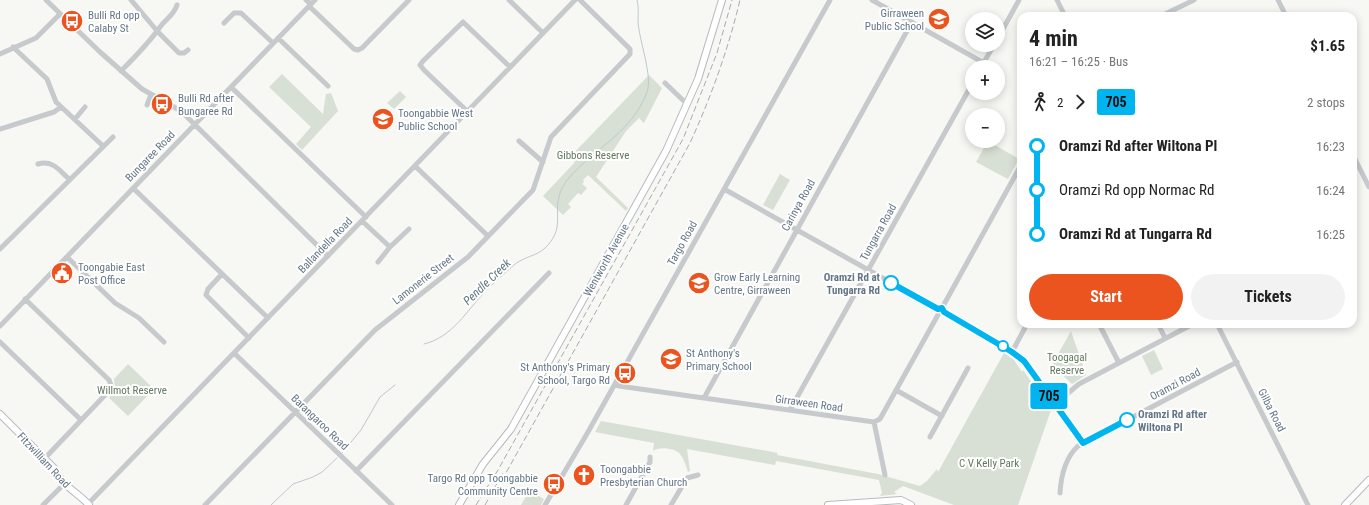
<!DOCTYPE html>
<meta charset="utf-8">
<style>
:root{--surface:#fff;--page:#f2f2f2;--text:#222;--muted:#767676;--accent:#eb531f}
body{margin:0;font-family:"Roboto Condensed",sans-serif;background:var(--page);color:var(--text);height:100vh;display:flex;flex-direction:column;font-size:15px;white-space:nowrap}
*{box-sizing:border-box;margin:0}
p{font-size:13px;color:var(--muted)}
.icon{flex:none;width:22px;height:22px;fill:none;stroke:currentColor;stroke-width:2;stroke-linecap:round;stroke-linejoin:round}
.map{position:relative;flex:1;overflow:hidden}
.details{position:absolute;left:1017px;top:12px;width:340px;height:316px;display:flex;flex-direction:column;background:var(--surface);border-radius:12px;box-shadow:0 2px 10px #0003}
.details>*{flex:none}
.badge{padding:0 8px;border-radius:3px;font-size:14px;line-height:26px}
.buttons{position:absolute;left:965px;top:12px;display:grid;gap:8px}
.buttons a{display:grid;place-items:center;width:40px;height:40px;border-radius:50%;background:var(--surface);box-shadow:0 2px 10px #0003;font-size:20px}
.map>.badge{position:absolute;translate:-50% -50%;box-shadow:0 0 0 2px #fff}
.legs{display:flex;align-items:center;gap:6px;height:44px;padding:0 12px;font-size:13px}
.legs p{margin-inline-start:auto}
.overview{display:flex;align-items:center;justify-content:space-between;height:68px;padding:0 12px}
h1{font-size:22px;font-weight:700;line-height:30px}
.action{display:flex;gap:8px;margin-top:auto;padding:8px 12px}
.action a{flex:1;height:46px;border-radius:24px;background:var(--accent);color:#fff;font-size:16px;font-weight:700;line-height:46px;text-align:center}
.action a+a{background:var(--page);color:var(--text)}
ul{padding:0 12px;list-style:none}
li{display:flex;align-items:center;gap:14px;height:44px;font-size:15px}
li i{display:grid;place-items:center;width:6px;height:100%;margin:0 5px;background:currentColor}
li i::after{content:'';width:10px;height:10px;margin:-5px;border:3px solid;border-radius:50%;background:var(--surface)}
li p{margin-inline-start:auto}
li:first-child i{background:linear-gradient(#0000 50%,currentColor 0)}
li:last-child i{background:linear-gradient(currentColor 50%,#0000 0)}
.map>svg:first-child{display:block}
.green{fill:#d8dfd4}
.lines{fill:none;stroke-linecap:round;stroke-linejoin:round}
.stream{stroke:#bec9cd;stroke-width:1}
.major-casing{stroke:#b7bbbf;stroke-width:8}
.minor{stroke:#c6cacd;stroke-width:5}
.major{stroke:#fff;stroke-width:6}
.rail{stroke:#a6acb2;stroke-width:1;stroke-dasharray:6 3;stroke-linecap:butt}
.line-1-casing{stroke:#fff;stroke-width:9}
.line-1{stroke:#00b5ef;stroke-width:6}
.stop-1-dot{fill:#fff;stroke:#00b5ef;stroke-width:2}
.labels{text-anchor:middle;stroke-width:4;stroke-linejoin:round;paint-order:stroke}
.poi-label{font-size:11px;fill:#647686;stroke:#fff;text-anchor:start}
.park-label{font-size:11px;fill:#64785f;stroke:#fff}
.street-label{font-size:11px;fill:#647686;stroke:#fff}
.stop-label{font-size:11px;font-weight:bold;fill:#647686;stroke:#fff;text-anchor:end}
.water-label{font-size:12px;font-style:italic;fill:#607882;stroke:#fff}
</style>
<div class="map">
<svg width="1369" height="505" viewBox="0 0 1369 505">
<rect width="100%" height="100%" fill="#f7f7f3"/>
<path class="green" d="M282,74L323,114L326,94L331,93L338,111L302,150L296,144L311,127L269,87Z
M649,75L662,88L644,123L639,118L626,131L596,177L628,208L626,211L588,175L583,180L584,182L582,184L587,188L581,195L578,193L568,204L571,207L563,215L543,196L575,162L570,157Z
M400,91L406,97L394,109L387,103Z
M988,141L1019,159L1008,179L976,162Z
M780,174L790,180L773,210L763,205Z
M1071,331L1086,375L1072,384L1052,365Z
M1154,350L1163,369L1151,375L1142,356Z
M1004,353L1014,360L1022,372L1023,370L1051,410L1018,505H954L903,486L894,492L897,494L880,496L882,493L879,480L776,461L775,465L687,449L690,471L688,472C686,466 684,459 680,454C676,448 658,446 653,451L654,443L595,432L601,421L778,453L777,455L878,474L920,486L927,481L937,469L938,472Z
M128,364L154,389L128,416L109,398L115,389L114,379Z
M529,491L544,499L541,505H521Z"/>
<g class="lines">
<path class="stream" d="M424,344C453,337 466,311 485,292C494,282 504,274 514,265C529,253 541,258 553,238C564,220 549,203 568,179C594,148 632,133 647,92C653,76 639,41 638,21C638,14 639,7 637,0
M342,453L361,430L380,397L395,385
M271,505L293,484L313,477L322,472L337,458"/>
<g class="major-casing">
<path id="major" d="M0,414L54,468C61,485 77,492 89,505
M459,505L483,464L511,429L666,151L698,79L722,0
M828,505L901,500L911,505
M1345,505L1369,480"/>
</g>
<path class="minor" d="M46,0L100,52L142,89L181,111L328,256
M131,0L158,32L179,53H184L188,50
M306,0L311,4
M509,0L543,33
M872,0L984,63
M1057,0L1065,16
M1278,0L1286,16
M309,6L354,49L358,50L362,48L409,0
M1161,16L1194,0
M224,23L234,13H241L273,43
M278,38L328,86
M998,38L1019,0
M13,47L47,79L56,102L103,146
M0,54L36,38L60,14
M981,67L994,45
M121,71C135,57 149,43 160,27C166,19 174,15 177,5
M665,83L687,104
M231,87L366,217
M147,105L151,95
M468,112L424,70L420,65L423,61L463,22L510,67
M75,119L85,107
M0,129L54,112L61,107
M519,141L543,162
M1353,155L1369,187
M38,164C53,160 59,170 69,179
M415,166L488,236
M133,188L268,318
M724,189L938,309
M362,221L390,247
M0,249L113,137
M67,257L115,303L139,318L164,342
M378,262L390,247L409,229
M222,274L208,289L206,295L249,338
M25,299L109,380L111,385L108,392L44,459
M942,308L1021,165
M944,312L1012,352L1024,361L1083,443
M1099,324L1119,363
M1158,324L1165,338
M1217,324L1308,505
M0,326L315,0
M0,342L81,420
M1012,352L1027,324
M234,353L392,505
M615,384L619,386L874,422L880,419L939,313
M896,390L942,416
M704,398L912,22
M1055,404L1079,384L1193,324
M790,410L972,84
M874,422L885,475
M930,437L968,368
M356,471L549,273
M1060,493C1061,476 1065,458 1078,446L1237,362
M88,504L575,0
M43,505L65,483
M205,505L375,330L468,257L533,190L551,137L630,54V49L580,0
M545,505L588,432L830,0
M626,505L650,462V457
M671,505L687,478L698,475"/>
<use href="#major" class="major"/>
<path class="rail" d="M502,480L690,143C711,97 728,50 740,0
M476,505L498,470L683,139L717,53L732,0
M485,505L503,473"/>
</g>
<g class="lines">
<g class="line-1-casing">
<path id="line-1" d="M891,283L938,309L942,308L944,312L1012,352L1024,361L1083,443L1127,420"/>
</g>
<use href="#line-1" class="line-1"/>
</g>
<defs>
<g id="school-disc" transform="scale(1.15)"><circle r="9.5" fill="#eb531f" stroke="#fff"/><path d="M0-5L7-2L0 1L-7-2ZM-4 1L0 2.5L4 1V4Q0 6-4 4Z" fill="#fff"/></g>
<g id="bus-disc" transform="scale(1.15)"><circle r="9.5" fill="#eb531f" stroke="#fff"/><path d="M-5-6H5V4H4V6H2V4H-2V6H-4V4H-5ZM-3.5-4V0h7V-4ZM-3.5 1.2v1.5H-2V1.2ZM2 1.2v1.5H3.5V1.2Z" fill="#fff"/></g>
<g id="civic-disc" transform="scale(1.15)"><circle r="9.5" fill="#eb531f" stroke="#fff"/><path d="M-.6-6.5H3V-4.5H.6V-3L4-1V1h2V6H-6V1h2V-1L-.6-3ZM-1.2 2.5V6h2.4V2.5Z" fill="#fff"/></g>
<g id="church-disc" transform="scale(1.15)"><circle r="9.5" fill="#eb531f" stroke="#fff"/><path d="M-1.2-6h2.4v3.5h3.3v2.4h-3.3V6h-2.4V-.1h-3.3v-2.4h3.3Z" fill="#fff"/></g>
</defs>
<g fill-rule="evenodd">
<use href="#school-disc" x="939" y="19"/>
<use href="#bus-disc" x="72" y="21"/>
<use href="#bus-disc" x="162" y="104"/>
<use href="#school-disc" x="383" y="119"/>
<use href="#civic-disc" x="62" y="273"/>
<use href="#school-disc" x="699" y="283"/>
<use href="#school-disc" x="671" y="359"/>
<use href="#bus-disc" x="625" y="373"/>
<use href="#church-disc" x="584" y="475"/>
<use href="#bus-disc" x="554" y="484"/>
</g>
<g class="stop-1-dot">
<circle cx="891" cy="283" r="7"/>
<circle cx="1003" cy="346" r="5"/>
<circle cx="1127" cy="420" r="7"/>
</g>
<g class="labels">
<g class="poi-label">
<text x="924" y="17" text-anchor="end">Girraween<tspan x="924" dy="13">Public School</tspan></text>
<text x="88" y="19">Bulli Rd opp<tspan x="88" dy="13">Calaby St</tspan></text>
<text x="178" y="102">Bulli Rd after<tspan x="178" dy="13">Bungaree Rd</tspan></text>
<text x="398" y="117">Toongabbie West<tspan x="398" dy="13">Public School</tspan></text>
<text x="78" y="271">Toongabie East<tspan x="78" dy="13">Post Office</tspan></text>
<text x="714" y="281">Grow Early Learning<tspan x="714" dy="13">Centre, Girraween</tspan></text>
<text x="686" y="357">St Anthony's<tspan x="686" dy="13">Primary School</tspan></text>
<text x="610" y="371" text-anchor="end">St Anthony's Primary<tspan x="610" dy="13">School, Targo Rd</tspan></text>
<text x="600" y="473">Toongabbie<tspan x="600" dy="13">Presbyterian Church</tspan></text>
<text x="538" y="482" text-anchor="end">Targo Rd opp Toongabbie<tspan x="538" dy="13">Community Centre</tspan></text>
</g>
<g class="park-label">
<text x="593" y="159">Gibbons Reserve</text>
<text x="1067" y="361">Toogagal<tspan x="1067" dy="13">Reserve</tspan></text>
<text x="132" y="394">Willmot Reserve</text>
<text x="989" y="467">C V Kelly Park</text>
</g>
<g class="street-label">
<text transform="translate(150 156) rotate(-46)" y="4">Bungaree Road</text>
<text transform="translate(798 205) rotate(-61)" y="4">Carinya Road</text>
<text transform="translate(878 232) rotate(-61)" y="4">Tungarra Road</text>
<text transform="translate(682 243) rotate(-61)" y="4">Targo Road</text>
<text transform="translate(325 245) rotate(-46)" y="4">Ballandella Road</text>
<text transform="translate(606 260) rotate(-61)" y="4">Wentworth Avenue</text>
<text transform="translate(423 279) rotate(-38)" y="4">Lamonerie Street</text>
<text transform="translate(1175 384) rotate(-28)" y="4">Oramzi Road</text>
<text transform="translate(809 403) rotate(8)" y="4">Girraween Road</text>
<text transform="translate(1272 410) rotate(63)" y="4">Gilba Road</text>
<text transform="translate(320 422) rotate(44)" y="4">Barangaroo Road</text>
<text transform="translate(44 460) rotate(47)" y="4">Fitzwilliam Road</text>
</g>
<g class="stop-label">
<text x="880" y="281">Oramzi Rd at<tspan x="880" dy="13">Tungarra Rd</tspan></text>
<text x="1138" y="418" text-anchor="start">Oramzi Rd after<tspan x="1138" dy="13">Wiltona Pl</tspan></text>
</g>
<g class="water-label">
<text transform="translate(487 282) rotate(-44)" y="4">Pendle Creek</text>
</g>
</g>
</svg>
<div class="buttons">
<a><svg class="icon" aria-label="layers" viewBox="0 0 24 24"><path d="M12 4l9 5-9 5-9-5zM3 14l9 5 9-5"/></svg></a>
<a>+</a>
<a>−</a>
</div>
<b class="badge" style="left:1049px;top:396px;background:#00b5ef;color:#111">705</b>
<section class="details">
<div class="overview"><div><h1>4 min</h1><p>16:21 – 16:25 · Bus</p></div><b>$1.65</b></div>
<div class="legs"><svg class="icon" aria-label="walk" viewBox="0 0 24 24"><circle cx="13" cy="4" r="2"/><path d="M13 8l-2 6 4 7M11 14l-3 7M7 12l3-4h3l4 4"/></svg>2<svg class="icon" aria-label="forward" viewBox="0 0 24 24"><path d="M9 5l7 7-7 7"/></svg><b class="badge" style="background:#00b5ef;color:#111">705</b><p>2 stops</p></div>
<ul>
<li><i style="color:#00b5ef"></i><b>Oramzi Rd after Wiltona Pl</b><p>16:23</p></li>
<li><i style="color:#00b5ef"></i><span>Oramzi Rd opp Normac Rd</span><p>16:24</p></li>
<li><i style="color:#00b5ef"></i><b>Oramzi Rd at Tungarra Rd</b><p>16:25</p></li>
</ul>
<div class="action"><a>Start</a><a>Tickets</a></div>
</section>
</div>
